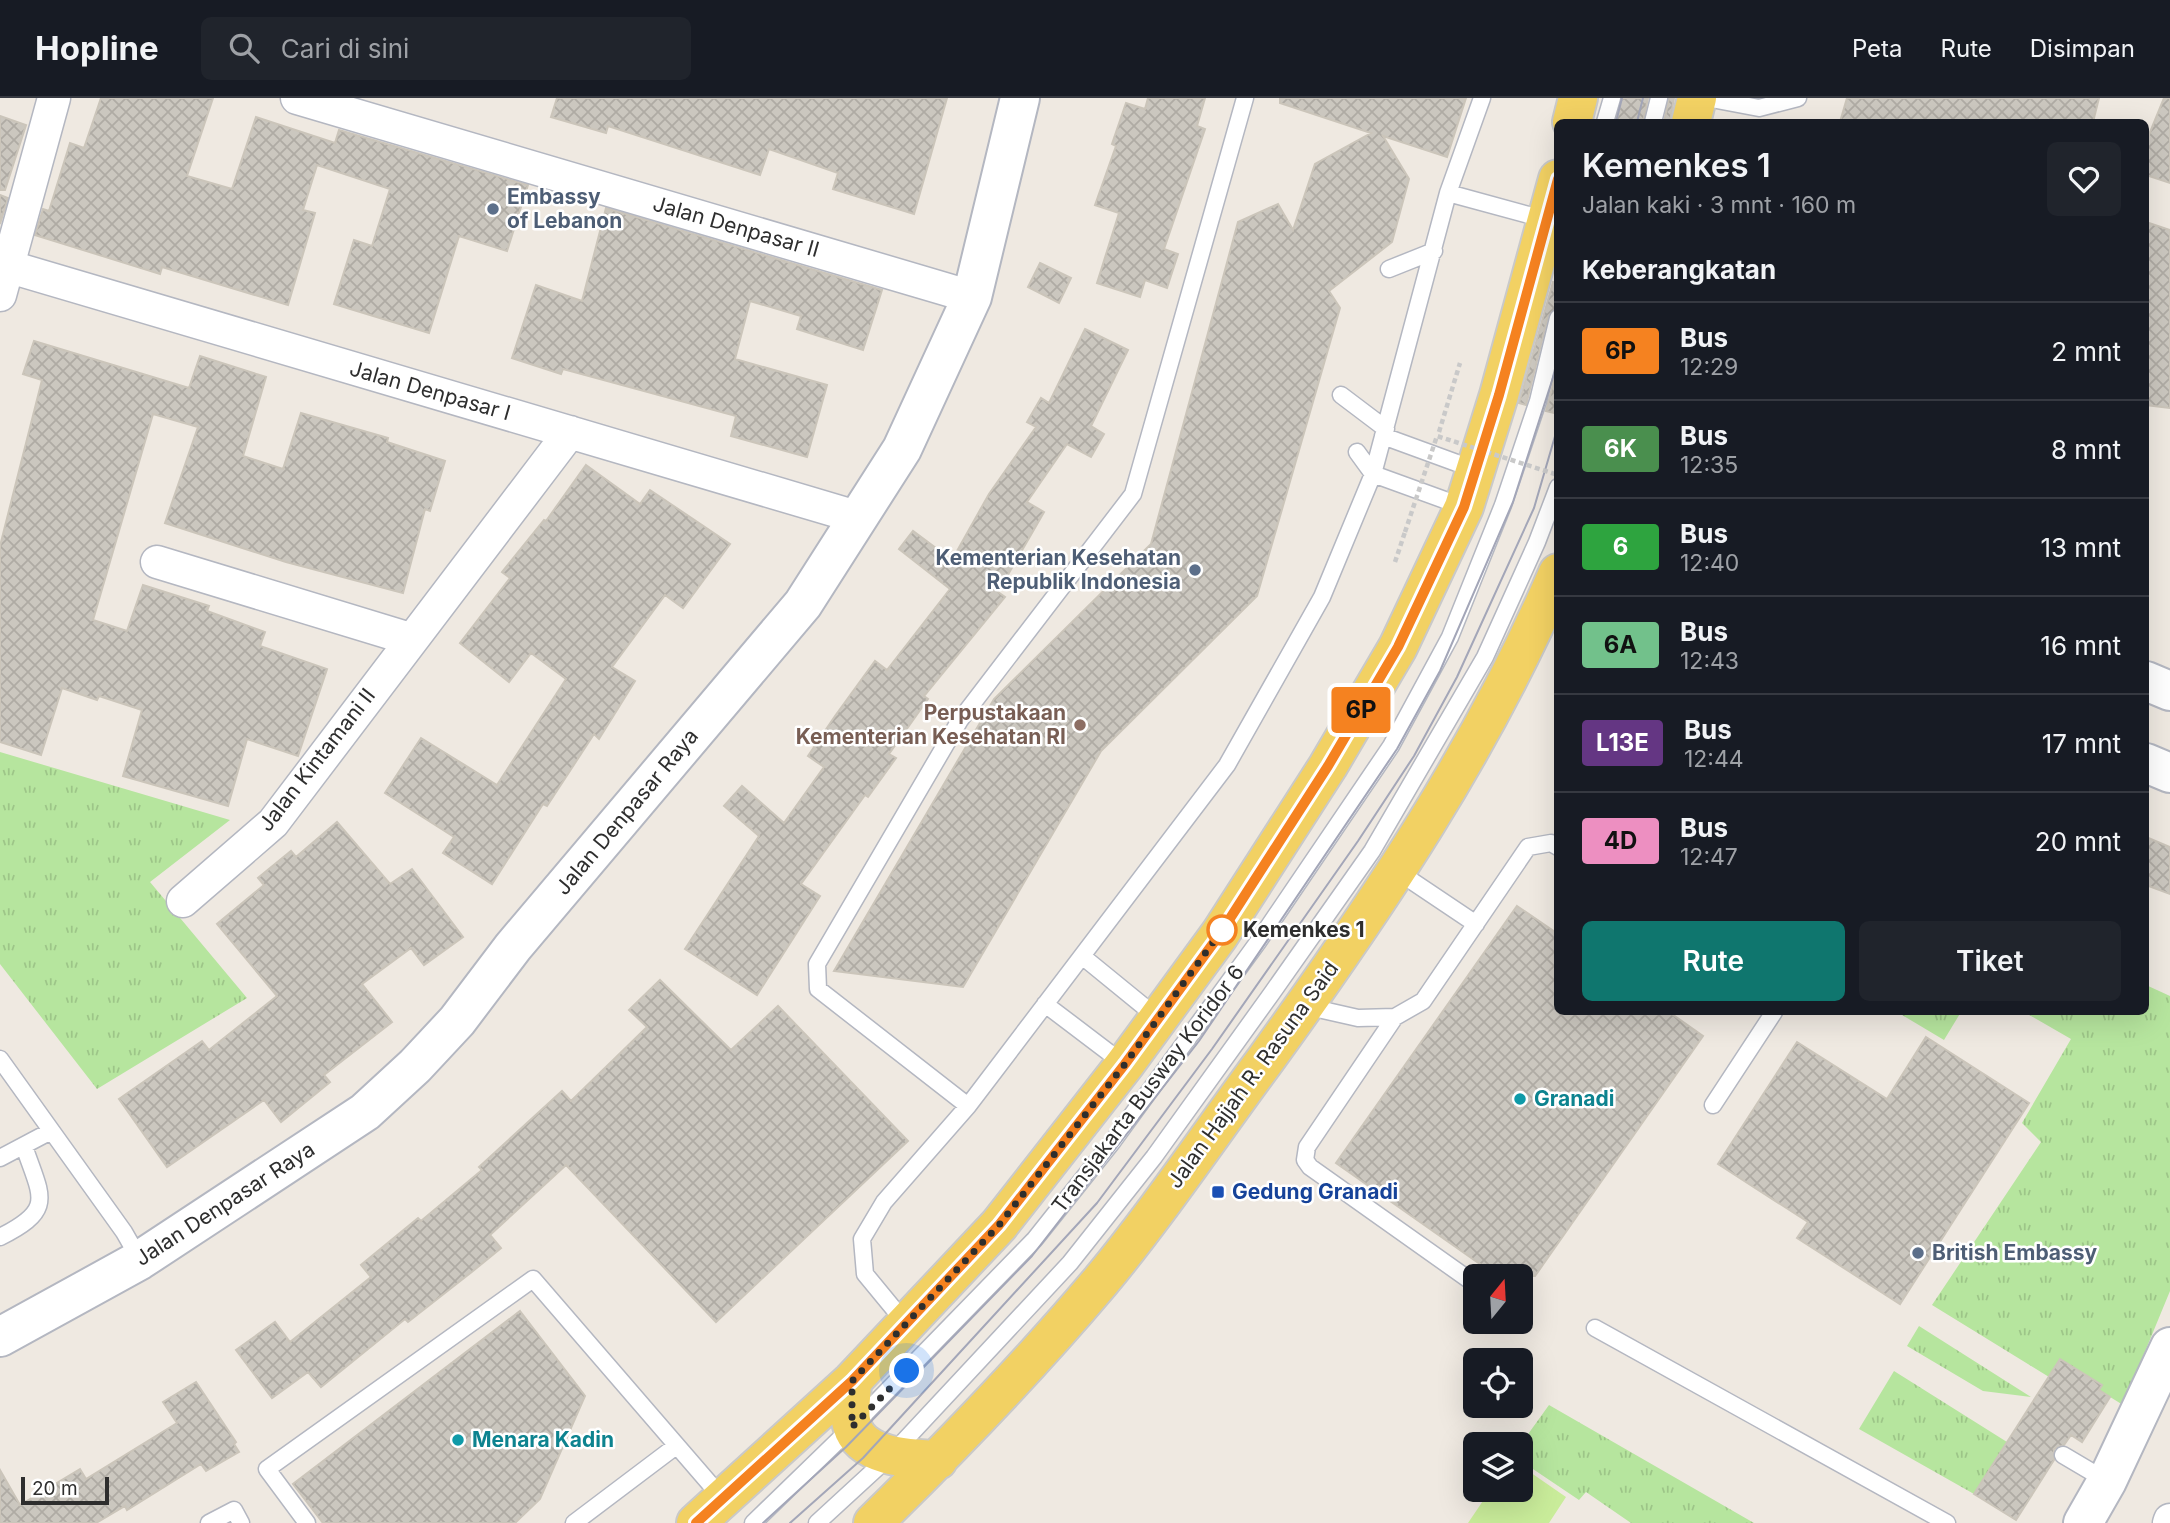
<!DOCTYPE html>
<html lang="id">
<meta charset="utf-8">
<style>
:root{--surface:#171b24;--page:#20242c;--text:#f1f3f6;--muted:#9ea1a6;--line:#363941;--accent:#0f766e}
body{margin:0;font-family:Inter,sans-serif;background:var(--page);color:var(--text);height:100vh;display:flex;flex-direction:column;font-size:26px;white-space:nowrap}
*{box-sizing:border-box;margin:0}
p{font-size:23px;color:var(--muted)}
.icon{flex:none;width:38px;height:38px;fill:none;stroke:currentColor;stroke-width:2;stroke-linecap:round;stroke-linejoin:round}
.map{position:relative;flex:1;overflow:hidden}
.side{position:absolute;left:1554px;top:21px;width:595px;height:896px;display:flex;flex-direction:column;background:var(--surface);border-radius:10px;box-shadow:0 7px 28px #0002}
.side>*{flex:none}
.badge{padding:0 14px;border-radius:5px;font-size:24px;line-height:46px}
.needle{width:46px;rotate:18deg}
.fabs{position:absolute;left:1463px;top:1166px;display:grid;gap:14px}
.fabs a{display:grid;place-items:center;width:70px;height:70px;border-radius:10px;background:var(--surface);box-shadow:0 7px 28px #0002;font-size:35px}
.scale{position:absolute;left:21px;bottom:18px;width:88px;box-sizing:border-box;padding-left:7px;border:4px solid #2e2e2e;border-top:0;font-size:19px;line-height:24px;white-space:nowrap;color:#2e2e2e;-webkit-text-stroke:5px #fff;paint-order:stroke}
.you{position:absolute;width:35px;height:35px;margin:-18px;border:5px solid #fff;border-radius:50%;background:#1a73e8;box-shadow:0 0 0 10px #1a73e833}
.map>.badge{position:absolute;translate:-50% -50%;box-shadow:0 0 0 4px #fff}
h2{padding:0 28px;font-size:26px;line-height:63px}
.round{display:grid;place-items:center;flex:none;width:74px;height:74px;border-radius:10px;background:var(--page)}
.head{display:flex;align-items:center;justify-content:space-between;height:119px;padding:0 28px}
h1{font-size:33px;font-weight:600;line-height:52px}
.action{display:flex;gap:14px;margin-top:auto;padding:14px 28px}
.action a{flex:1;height:80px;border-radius:10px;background:var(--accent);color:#fff;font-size:28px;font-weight:600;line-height:80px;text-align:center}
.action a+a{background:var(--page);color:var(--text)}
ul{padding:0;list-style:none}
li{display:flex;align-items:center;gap:21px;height:98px;padding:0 28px;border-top:2px solid var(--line)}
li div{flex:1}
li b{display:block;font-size:26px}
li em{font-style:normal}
li .badge{min-width:77px;font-weight:700;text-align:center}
header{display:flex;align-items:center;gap:42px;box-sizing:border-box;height:98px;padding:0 35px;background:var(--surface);border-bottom:2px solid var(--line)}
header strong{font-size:33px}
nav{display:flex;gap:38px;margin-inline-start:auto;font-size:24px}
.search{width:490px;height:63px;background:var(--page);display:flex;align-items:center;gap:18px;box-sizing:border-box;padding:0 24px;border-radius:10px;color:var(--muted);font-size:26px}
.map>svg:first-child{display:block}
.grass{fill:url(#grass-tufts)}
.pitch{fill:#c9ec9a}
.building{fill:url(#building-cross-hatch);stroke:#cbc5ba;stroke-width:2}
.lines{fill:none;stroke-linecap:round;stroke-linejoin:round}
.service-casing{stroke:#b4b7c1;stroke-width:19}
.minor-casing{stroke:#b4b7c1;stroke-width:35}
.tertiary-casing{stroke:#b4b7c1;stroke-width:42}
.primary-casing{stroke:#c9c9c9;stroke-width:42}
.path{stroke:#c9c9c9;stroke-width:4.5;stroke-dasharray:5 3.5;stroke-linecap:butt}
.service{stroke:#fff;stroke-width:16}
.minor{stroke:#fff;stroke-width:32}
.tertiary{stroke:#fff;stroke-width:38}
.primary{stroke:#f2d163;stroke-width:38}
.tram{stroke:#a3a6b8;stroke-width:2}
.path-bridge{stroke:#c9c9c9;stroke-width:4.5;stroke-dasharray:5 3.5;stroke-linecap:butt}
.line-casing{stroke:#fff;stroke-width:16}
.line{stroke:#f58220;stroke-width:10}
.walk{stroke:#2e2e2e;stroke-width:7;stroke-dasharray:0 12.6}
.service-dot{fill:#5c6f8a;stroke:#fff;stroke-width:2.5}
.education-dot{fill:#8d6e63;stroke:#fff;stroke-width:2.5}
.stop-dot{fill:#fff;stroke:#f58220;stroke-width:3.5}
.culture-dot{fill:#0f9aa8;stroke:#fff;stroke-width:2.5}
.transit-dot{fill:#1a4fb4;stroke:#fff;stroke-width:2.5}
.labels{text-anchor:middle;stroke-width:5;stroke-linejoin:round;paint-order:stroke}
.service-label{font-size:21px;font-weight:bold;fill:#4e5e75;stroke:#fff;text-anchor:start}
.street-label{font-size:21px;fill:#2e2e2e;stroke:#fff}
.education-label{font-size:21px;font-weight:bold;fill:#785e54;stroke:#fff;text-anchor:end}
.stop-label{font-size:21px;font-weight:bold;fill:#2e2e2e;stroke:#fff;text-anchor:start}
.culture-label{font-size:21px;font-weight:bold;fill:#0d838f;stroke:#fff;text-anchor:start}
.transit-label{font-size:21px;font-weight:bold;fill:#164399;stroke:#fff;text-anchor:start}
</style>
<header>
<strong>Hopline</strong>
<div class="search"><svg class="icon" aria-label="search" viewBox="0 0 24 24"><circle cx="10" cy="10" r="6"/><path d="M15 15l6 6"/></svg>Cari di sini</div>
<nav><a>Peta</a><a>Rute</a><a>Disimpan</a></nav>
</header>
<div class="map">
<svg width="2170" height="1425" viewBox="0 0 2170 1425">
<defs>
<pattern id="grass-tufts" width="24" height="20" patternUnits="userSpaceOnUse" patternTransform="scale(1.75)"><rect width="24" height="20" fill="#b6e59e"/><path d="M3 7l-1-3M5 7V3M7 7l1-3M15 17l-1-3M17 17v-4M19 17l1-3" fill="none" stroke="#9dc588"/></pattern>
<pattern id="building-cross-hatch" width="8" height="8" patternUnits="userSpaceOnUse" patternTransform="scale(1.75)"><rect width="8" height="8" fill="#cbc7bf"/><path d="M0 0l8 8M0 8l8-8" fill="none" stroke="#afaba4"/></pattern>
</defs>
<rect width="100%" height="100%" fill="#efe9e1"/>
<path class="grass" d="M0,654L230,722L150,784L247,900L97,991L0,866Z
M2146,887L2170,898V1193L2123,1307L2057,1266L2049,1279L1932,1207L2041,1044L2022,1025L2071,941L2024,914H2146Z
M1897,914H1961L1944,942Z
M1919,1228L2031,1299L1983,1293L1907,1248Z
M1894,1273L2007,1344L1974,1396L1859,1331Z
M1549,1307L1754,1425H1631L1586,1394L1579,1402L1521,1363V1346Z"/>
<path class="pitch" d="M1521,1368L1566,1399L1549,1425H1468L1491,1391H1521Z"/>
<path class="building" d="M101,0H213L187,78L232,91L256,19L335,45L339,32L528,87L507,153L459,138L429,235L334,206L354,142L372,148L390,91L317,67L303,112L315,115L288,207L162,169L160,176L35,137L43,111L49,113L70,45L84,50Z
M557,0H947L914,116L833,91L838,75L769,51L760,77L608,28L606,35L551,19Z
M1148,0H1205L1197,28L1205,31L1164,151L1178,156L1167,190L1145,182L1140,199L1097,185L1119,115L1095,107L1116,48L1112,46L1126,5L1145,11Z
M1280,0H1466L1447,59L1383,38L1409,81L1392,144L1329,193L1340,210L1257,498L1101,653L963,889L834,873L994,601L1151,446L1238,124L1278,106L1293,132L1315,66L1371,35L1280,5Z
M1622,0H1648L1643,24H1616Z
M1669,0H1674L1670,24H1664Z
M1847,0H2099L2093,24H1840Z
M2164,0H2170V85L2146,77V44Z
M0,18L26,27L5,92H0Z
M0,97L8,100L0,126Z
M606,110L882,192L863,252L797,231L801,218L750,203L735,261L827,287L807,359L731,338L736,318L563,271L561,276L512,260L536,187L582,203Z
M2146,124L2170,132V310L2146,307Z
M1040,165L1071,180L1059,205L1028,189Z
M1553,184L1558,185V210L1548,218L1526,307L1519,305Z
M1085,231L1128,252L1091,328L1104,336L1091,359L1067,346L1027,404L1044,414L998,494L1005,499L924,598L928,601L889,656L896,660L868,699L865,697L801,786L820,798L757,897L685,851L759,738L724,708L742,688L784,725L824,669L808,658L835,618L875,563L887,572L950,491L899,451L913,433L952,462L989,396L1036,329L1027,324L1041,300L1049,305Z
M34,243L189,290L200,258L266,279L243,358L283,371L301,315L388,340L387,344L445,363L430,413L425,411L403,495L286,464L165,425L198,329L153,316L93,522L127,533L143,487L209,508L207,513L265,534L260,548L327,571L298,658L247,641L228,708L123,678L142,612L99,598L97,602L62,590L41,657L0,644V448L42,282L23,276Z
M1558,267V316L1546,313Z
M586,367L640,406L650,392L730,446L683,510L665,497L612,569L635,583L599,641L594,636L547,708L543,706L492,786L443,755L454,739L385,695L421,640L497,687L566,581L531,555L509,584L460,545L510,480L502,474L544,422L546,423Z
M337,724L390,786L412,771L463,839L424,867L411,850L362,886L392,924L324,977L330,984L281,1024L264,1002L167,1069L119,1001L202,943L209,952L277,898L217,826L264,787L258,780L291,753L296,759Z
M2146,739L2170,749V796L2146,787Z
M1517,808L1558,836V914H1669L1703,938L1535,1178H1497L1336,1065Z
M660,882L731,952L778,908L908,1043L716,1224L566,1067L490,1137L501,1150L473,1173L408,1224L405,1221L321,1289L308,1274L272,1300L236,1252L275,1224L290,1244L371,1179L361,1167L418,1120L421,1123L482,1072L479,1069L562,993L571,1003L647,929L629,912Z
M1926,939L2029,1005L1900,1206L1797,1140L1808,1124L1718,1066L1797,944L1887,1001Z
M520,1213L585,1298L540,1401L515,1425H323L293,1386Z
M2060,1261L2102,1287L2099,1292L2110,1299L2082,1344L2071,1337L2064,1347L2054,1351V1362L2016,1422L1974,1396Z
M196,1284L236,1344L234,1346L239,1354L206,1373L201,1366L127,1412L125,1408L96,1425H0V1372L20,1407L80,1371L86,1381L177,1325L163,1304Z"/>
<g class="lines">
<g class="service-casing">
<path id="service" d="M1706,0L1759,10L1798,0
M1605,24L1612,0
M1653,24L1659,0
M1448,95L1547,122
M1389,171L1434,153
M1341,297L1386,331
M1383,338L1476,372
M1357,354L1373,376L1464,409
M1397,773L1476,826
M1082,858L1158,920
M1045,906L1124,966
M1305,908L1358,920L1395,919L1423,903L1528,749L1551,745L1558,749
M1395,919L1307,1049L1305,1062L1310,1069L1475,1186
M0,961L124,1134L140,1162
M1713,1007L1774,914
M968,1008L818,891L817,866L960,622L1133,396L1245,0
M0,1060L51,1033
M0,1139C56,1111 41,1099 24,1048
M907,1227L865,1176L862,1141L884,1104L968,1008L1227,667L1322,499L1373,376L1448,95L1482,0
M1595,1230L1947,1425
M2063,1357L2107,1383
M209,1425L234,1412L241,1425
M307,1425L267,1371L533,1181L723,1401
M574,1425L676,1348
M753,1425L852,1329L1035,1141L1113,1043L1258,844L1391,648L1450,539L1503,407L1538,303L1558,220
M817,1425L891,1357L1070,1165L1154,1059L1272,895L1372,753L1485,559L1537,444L1558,389"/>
</g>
<g class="minor-casing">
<path id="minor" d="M297,0L972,199
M0,166L860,420
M0,197L54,0
M157,464L410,541
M183,803L273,725L570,334
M2169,1425L2170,1422"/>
</g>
<g class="tertiary-casing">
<path id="tertiary" d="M2146,583L2170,593
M2146,665L2170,675
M0,1239L140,1162L365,1014L415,968L457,923L513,849L803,506L902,351L972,199L1020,0
M2083,1425L2107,1383L2170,1249"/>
</g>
<g class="primary-casing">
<path id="primary" d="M1572,24L1578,0
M1691,24L1697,0
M852,1283C852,1297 848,1314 852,1327C861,1360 912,1361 938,1362
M696,1425L852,1283L999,1127L1125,966L1220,836L1328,668L1398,549L1464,409L1499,297L1558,81
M873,1425C952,1348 1029,1268 1100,1184C1159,1113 1211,1035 1266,961C1378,806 1482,652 1558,475"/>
</g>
<path class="path" d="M1439,334L1460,265
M1395,464L1405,434"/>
<use href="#service" class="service"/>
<use href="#minor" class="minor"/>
<use href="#tertiary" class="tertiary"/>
<use href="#primary" class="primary"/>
<path class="tram" d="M1616,24L1622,0
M1637,24L1643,0
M763,1425L846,1349L1032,1158L1199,943L1397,651L1440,573L1513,404L1558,264
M790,1425L863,1360L1097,1105L1212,951L1358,743L1414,658L1457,579L1534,410L1558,328"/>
<path class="path-bridge" d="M1405,434L1437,338L1558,377"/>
</g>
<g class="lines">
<g class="line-casing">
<path id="line" d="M696,1425L852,1283L999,1127L1125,966L1220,836L1328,668L1398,549L1464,409L1499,297L1558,81"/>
</g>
<use href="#line" class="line"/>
<path class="walk" d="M907,1273L852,1329V1283L999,1127L1125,966L1222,832"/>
</g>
<g class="service-dot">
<circle cx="493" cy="111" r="7"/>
<circle cx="1195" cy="472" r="7"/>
<circle cx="1918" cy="1155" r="7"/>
</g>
<circle class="education-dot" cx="1080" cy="627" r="7"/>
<circle class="stop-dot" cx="1222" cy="832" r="14"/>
<g class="culture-dot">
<circle cx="1520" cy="1001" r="7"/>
<circle cx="458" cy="1342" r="7"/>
</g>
<rect class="transit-dot" x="1211" y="1087" width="14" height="14" rx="3.5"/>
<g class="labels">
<g class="service-label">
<text x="507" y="106">Embassy<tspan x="507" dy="24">of Lebanon</tspan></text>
<text x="1181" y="467" text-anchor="end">Kementerian Kesehatan<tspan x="1181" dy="24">Republik Indonesia</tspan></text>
<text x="1932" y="1162">British Embassy</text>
</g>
<g class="street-label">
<text transform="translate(736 129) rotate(16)" y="7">Jalan Denpasar II</text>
<text transform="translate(430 293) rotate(16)" y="7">Jalan Denpasar I</text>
<text transform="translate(317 662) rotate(-52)" y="7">Jalan Kintamani II</text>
<text transform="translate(627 714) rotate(-50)" y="7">Jalan Denpasar Raya</text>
<text transform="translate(1253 977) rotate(-54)" y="7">Jalan Hajjah R. Rasuna Said</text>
<text transform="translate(1148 991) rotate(-53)" y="7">Transjakarta Busway Koridor 6</text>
<text transform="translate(225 1106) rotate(-33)" y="7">Jalan Denpasar Raya</text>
</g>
<g class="education-label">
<text x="1066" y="622">Perpustakaan<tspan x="1066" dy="24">Kementerian Kesehatan RI</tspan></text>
</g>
<g class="stop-label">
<text x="1243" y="839">Kemenkes 1</text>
</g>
<g class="culture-label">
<text x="1534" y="1008">Granadi</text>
<text x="472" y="1349">Menara Kadin</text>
</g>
<g class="transit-label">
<text x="1232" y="1101">Gedung Granadi</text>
</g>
</g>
</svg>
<div class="fabs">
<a><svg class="needle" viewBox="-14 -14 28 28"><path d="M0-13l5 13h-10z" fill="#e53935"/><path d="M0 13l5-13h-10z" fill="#9ea1a6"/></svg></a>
<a><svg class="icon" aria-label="locate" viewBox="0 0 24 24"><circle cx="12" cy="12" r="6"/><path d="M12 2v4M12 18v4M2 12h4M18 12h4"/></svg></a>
<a><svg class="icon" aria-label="layers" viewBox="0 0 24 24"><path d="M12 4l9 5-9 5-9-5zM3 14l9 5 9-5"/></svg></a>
</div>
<div class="scale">20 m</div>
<div class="you" style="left:907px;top:1273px"></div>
<b class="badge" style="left:1361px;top:612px;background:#f58220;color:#111">6P</b>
<section class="side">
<div class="head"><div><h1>Kemenkes 1</h1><p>Jalan kaki · 3 mnt · 160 m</p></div><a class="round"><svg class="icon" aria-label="heart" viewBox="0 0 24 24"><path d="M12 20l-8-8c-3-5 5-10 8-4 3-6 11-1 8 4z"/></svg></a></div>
<h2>Keberangkatan</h2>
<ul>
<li><span class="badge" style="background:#f58220;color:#111">6P</span><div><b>Bus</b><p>12:29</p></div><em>2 mnt</em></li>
<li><span class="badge" style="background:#4a8f4e;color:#fff">6K</span><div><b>Bus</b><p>12:35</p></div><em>8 mnt</em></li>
<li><span class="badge" style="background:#2ea43f;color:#fff">6</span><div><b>Bus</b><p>12:40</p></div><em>13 mnt</em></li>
<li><span class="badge" style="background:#72c18b;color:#111">6A</span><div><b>Bus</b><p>12:43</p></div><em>16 mnt</em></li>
<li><span class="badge" style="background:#643683;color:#fff">L13E</span><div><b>Bus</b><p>12:44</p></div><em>17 mnt</em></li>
<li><span class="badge" style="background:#ed8fc1;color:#111">4D</span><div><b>Bus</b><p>12:47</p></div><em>20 mnt</em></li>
</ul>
<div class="action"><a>Rute</a><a>Tiket</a></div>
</section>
</div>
